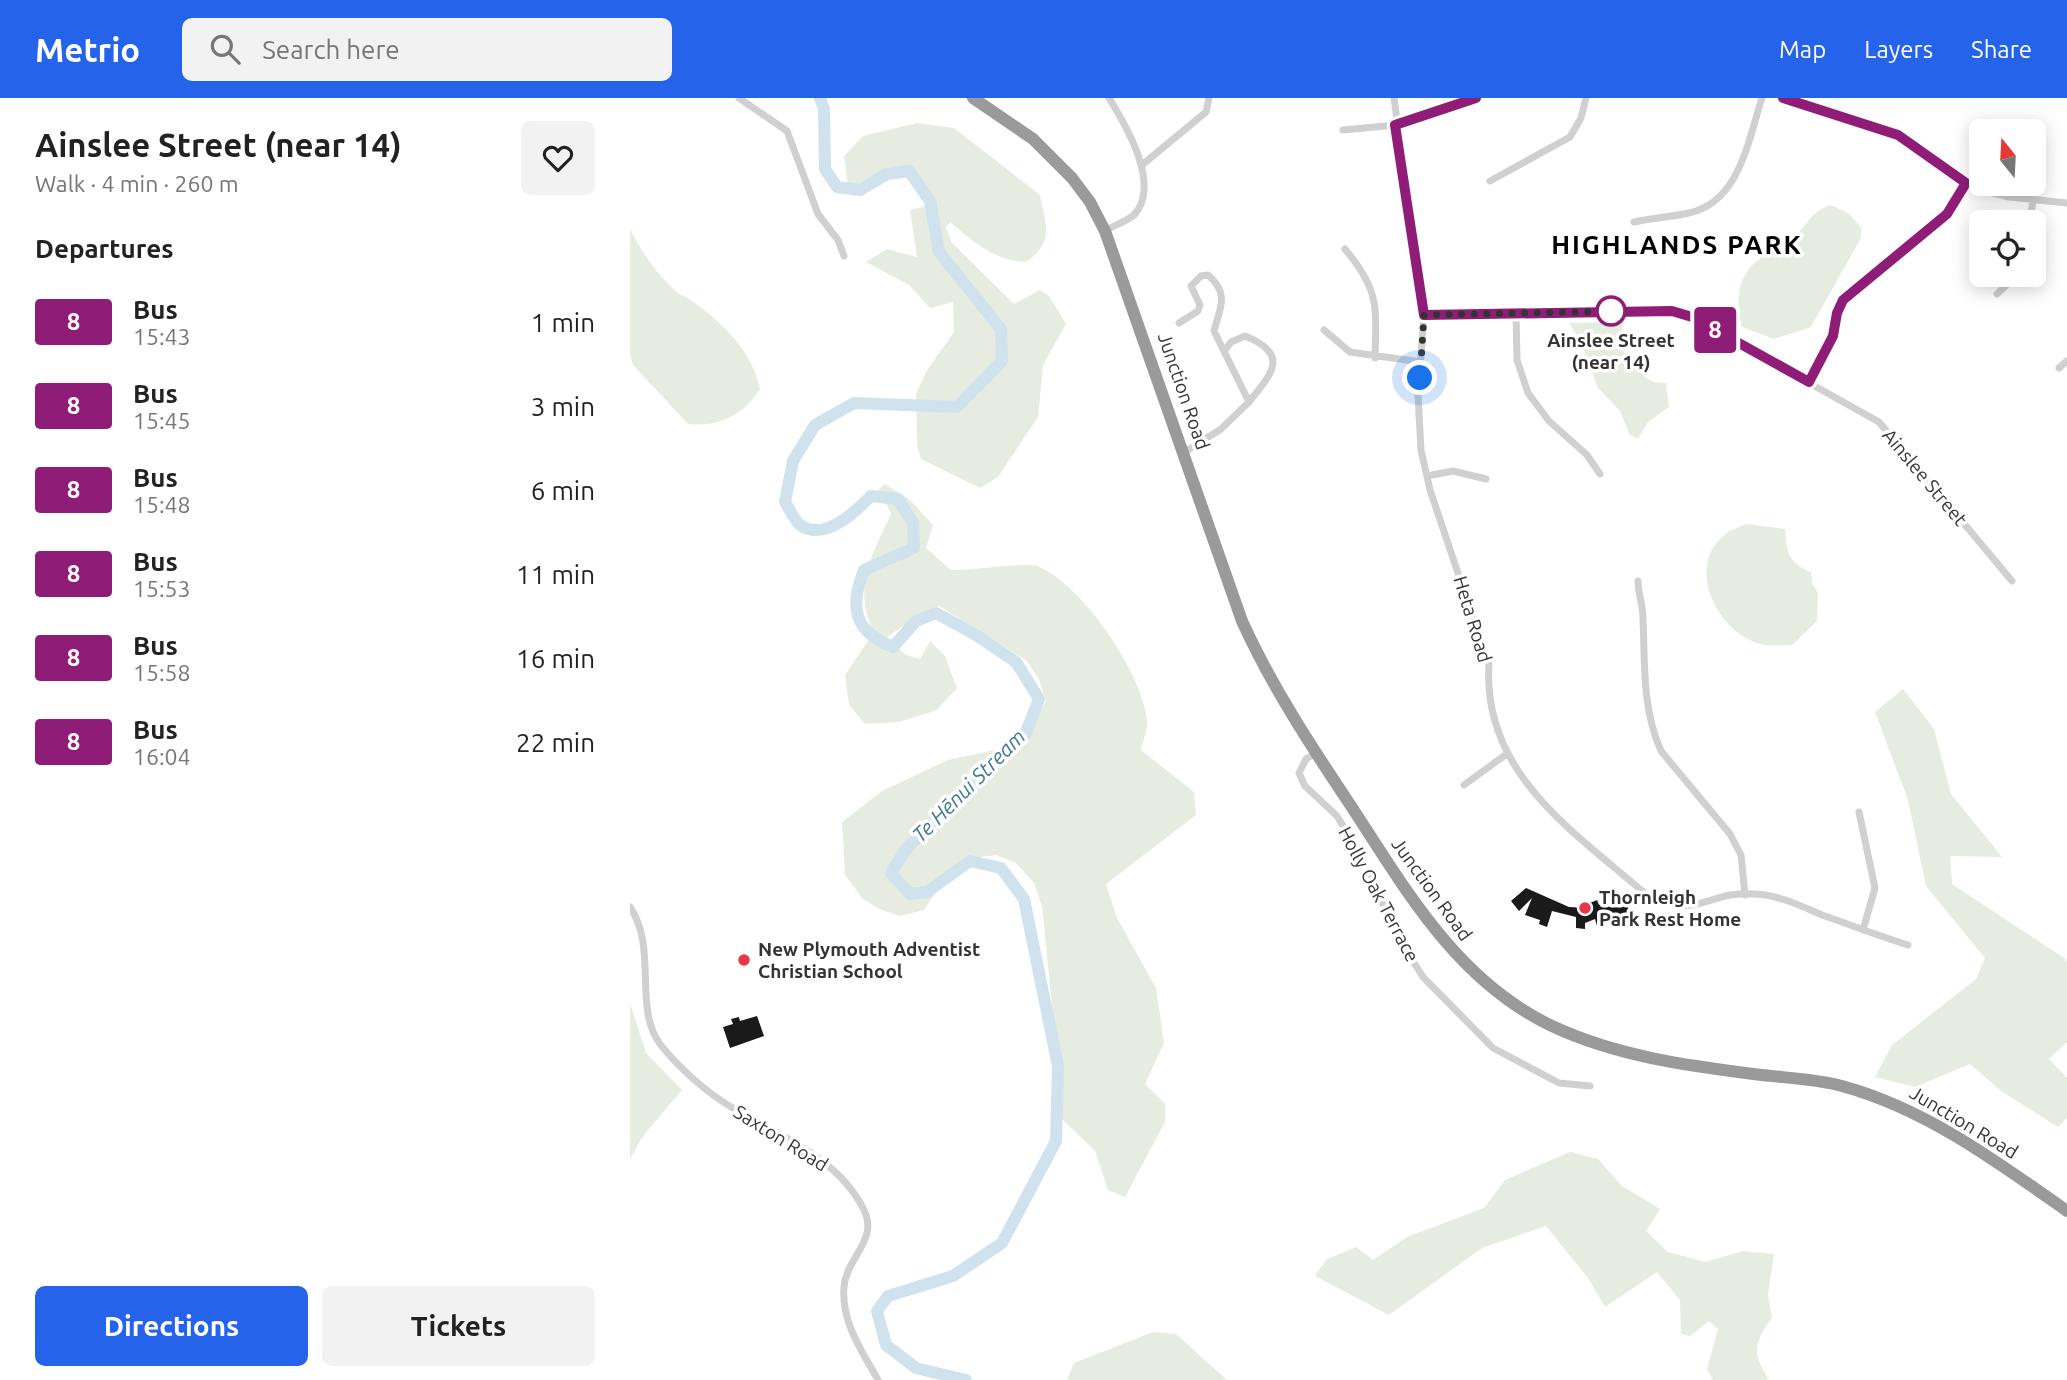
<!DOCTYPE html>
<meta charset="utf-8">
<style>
:root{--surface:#fff;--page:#f2f2f2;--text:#222;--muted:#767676;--accent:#2563eb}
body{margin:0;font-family:Ubuntu,sans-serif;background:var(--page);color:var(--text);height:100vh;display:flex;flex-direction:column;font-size:26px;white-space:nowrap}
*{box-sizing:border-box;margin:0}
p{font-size:23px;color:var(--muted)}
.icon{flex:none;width:38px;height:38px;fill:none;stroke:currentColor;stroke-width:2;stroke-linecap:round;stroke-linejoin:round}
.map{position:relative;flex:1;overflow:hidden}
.sheet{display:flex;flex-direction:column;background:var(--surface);width:630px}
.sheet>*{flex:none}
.badge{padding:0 14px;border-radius:5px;font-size:24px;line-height:46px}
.needle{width:46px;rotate:342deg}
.buttons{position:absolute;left:1339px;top:21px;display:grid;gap:14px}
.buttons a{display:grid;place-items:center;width:77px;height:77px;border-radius:10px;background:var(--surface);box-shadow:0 4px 18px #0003;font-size:35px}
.you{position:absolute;width:35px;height:35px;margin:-18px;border:5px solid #fff;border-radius:50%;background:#1a73e8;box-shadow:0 0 0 10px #1a73e833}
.map>.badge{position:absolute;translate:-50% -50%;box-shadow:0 0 0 4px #fff}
h2{padding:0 35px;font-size:26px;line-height:63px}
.round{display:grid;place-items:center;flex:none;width:74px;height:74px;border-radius:10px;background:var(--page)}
.head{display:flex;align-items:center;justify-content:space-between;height:119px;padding:0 35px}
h1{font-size:33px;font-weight:700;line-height:52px}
.action{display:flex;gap:14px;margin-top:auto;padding:14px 35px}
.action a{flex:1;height:80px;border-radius:10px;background:var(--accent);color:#fff;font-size:28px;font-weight:700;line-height:80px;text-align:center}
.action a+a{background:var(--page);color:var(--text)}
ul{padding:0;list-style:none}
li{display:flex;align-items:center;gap:21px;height:84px;padding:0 35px}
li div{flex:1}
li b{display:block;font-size:26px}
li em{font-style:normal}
li .badge{min-width:77px;font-weight:700;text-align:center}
header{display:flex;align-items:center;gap:42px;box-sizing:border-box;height:98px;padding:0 35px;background:var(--accent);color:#fff}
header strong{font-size:33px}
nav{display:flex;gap:38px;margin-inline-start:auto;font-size:24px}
.search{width:490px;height:63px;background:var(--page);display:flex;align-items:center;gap:18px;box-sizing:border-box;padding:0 24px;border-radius:10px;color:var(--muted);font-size:26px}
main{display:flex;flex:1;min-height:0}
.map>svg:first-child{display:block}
.green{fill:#e6ecdf}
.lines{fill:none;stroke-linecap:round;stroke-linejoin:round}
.river{stroke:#cfe2ee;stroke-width:12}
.building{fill:#1a1a1a}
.street{stroke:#d0d0d0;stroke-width:7}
.highway{stroke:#9a9a9a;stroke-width:12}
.line-casing{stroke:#fff;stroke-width:16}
.line{stroke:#8f1d78;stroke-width:10}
.walk{stroke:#333;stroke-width:7;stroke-dasharray:0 12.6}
.stop-dot{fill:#fff;stroke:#8f1d78;stroke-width:3.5}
.poi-dot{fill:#e63946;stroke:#fff;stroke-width:2.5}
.labels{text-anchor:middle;stroke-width:7;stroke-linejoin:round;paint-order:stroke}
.stop-label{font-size:19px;font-weight:bold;fill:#333;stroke:#fff}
.street-label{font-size:19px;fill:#333;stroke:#fff}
.poi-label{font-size:19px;font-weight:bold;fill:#333;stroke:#fff;text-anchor:start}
.water-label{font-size:21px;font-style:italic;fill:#3f7597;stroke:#fff}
.district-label{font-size:26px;font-weight:bold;letter-spacing:2px;fill:#000;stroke:#fff}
</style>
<header>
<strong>Metrio</strong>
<div class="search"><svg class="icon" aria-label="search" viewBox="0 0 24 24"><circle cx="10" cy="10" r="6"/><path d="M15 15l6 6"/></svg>Search here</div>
<nav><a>Map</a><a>Layers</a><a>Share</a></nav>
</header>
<main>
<section class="sheet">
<div class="head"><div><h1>Ainslee Street (near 14)</h1><p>Walk · 4 min · 260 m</p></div><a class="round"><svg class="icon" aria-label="heart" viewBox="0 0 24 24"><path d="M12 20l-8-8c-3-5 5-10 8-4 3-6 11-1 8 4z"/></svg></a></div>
<h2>Departures</h2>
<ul>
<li><span class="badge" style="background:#8f1d78;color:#fff">8</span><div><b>Bus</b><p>15:43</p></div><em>1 min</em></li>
<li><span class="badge" style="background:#8f1d78;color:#fff">8</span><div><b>Bus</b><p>15:45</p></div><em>3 min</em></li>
<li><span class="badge" style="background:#8f1d78;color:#fff">8</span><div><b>Bus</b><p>15:48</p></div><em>6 min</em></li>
<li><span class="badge" style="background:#8f1d78;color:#fff">8</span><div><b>Bus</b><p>15:53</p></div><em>11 min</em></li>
<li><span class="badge" style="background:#8f1d78;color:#fff">8</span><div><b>Bus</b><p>15:58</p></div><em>16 min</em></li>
<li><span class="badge" style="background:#8f1d78;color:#fff">8</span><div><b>Bus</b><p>16:04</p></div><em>22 min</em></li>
</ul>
<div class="action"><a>Directions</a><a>Tickets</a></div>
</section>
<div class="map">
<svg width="1437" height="1282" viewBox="0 0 1437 1282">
<rect width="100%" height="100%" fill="#fff"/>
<path class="green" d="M287,25L324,30L410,97C416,129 425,143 396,164C365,163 343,144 320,124L316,130L322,145L384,206L410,192L419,198L436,226L413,267L408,319L368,379L350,390L291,361L287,348L286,296L297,272L324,234L323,204L300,210L279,187L236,164L257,151L287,159L280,112L299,107L284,83L270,77L218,88L214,58L233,38Z
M1201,107L1218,115L1231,129V140L1181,229L1144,241L1112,229C1105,205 1107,175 1131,160C1140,154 1152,151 1160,144C1175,131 1181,112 1201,107Z
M0,130C10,153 29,179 48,195C52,198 58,199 62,203C93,225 122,253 130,291C113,317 90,329 58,326L3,267L0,256Z
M994,224L987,244C999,260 1014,289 1036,285L1039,309L1018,324L1008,341L1000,337L990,313L968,290L950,242L939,225Z
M255,386L280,402L303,427L296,450L321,472C337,473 398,464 407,468C452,486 511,573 517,621C518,631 513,642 511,652L564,694L566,717L476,786L487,820L526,890L534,945L515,986L535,1006V1024L495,1099L478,1092L465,1053L431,1020L432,964L423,917L412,808L404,785L386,765L366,757L343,760L316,779L294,812L270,818L249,811L232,800L215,777L212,724L252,693L318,662L383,648L404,625L416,603L409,581L396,562L309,508L295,513L257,539L276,557L290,561L300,543L315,558L327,590L307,612L269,624L235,626L219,607L215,577L244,534C222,491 242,456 261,416L255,403L236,402Z
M1116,426L1155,431C1156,453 1159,466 1181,474L1182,485L1188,495L1187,523L1162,547C1150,547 1135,549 1124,544C1084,528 1055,465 1097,435C1102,431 1110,429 1116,426Z
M1273,591L1304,631L1321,696L1372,759L1320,758L1322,786L1434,860L1437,864V944L1419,961L1437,980V1020L1428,1029L1371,993L1340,966L1285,989L1245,979L1262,947L1346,881L1355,860L1296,788L1278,702L1245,614Z
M0,905L16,955L52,992L13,1038L0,1061Z
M940,1054L968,1061L992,1088L1030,1111L1016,1133L1038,1154L1075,1164L1113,1153L1144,1156L1138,1197L1142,1219C1124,1247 1121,1252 1139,1282H1083L1077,1271L1088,1231L1079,1223L1060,1238L1051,1236L1050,1202L1027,1174L975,1209L958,1180L916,1128L852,1150L759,1217L685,1178L697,1161L726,1149L743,1162L777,1139L854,1110L875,1082Z
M523,1234L546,1236L597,1282H437L444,1265Z"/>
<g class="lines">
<path class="river" d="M190,0L194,11L195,71L207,89L230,92L257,76L279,73L300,103L309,154L371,231L372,263L327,309L224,305L185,327L163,363L155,404C159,410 164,422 170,427C195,444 225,414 241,398L268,401L283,425L284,450L234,472C219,509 224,534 263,549L286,523L306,515L346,537L386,564L409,601L395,637L276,751L261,775L280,796L297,794L340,763L371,770L394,801L428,968L426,1043L372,1145L323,1178L258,1198L247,1213L256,1247L286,1270L336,1282"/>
</g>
<path class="building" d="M896,790L939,809L956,810L955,807L967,802L969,807L994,798L1001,819L967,828L965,821L955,825V831L946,830V819L922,813L917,829L909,826L910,822L895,817L902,800L889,813L881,803Z
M127,918L134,938L100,950L93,929L103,926L101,921L109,919L110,923Z"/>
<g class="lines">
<path class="street" d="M109,0L157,33L188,116L208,142L214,158
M764,0L794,217L788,297L791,352L800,392L859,567C852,675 944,734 1017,797C1068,823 1078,792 1125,796C1149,797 1171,808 1192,817C1221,827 1249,838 1278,847
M1153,0L1268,37L1347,91L1379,99L1437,105
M713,32L766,27L846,0
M512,67L576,14L579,0
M860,83L940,39L951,20L956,0
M1004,124C1022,120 1041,119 1059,115C1110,104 1118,42 1132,0
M1400,124L1403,102
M475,133C483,128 497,123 504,117C532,87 495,26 479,0
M715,151C750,193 746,208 745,260
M1367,196L1387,177
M886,215L887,262L898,295L919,323L957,357L970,376
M794,217L1034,212L1056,216L1249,324L1382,483
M549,225L568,213L570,207L561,188L571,178L578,177C600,196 590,210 584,233L619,304L591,331L555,354
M694,232L720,254L791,264
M595,252L601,244L615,238C662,257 640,277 619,304
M1429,270L1437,263
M1179,284L1204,238L1207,215L1213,202L1317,116L1336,85
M797,378L823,373L856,381
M1008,483C1008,495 1013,507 1013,520C1015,565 1012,611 1031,653L1100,736L1111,757L1115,797
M686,655L676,661L669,675L675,688L707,718L731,757L769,841L793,879L863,950L929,985L960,988
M834,687L878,655
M1229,714L1245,790L1233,832
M0,809C28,850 3,910 30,946C48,969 76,994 101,1009C148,1037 208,1059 234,1112C249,1142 216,1160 214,1189C211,1224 232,1253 248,1282"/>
<path class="highway" d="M343,0L403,41L442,80L460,104L475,133L612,523C642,589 681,648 721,708C776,792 827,883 922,928C988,959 1061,968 1132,977C1158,980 1187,981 1212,988C1296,1011 1366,1063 1437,1113"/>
</g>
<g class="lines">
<g class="line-casing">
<path id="line" d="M846,0L765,27L794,217L1042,213L1062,219L1179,284L1203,238L1207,215L1213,202L1317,116L1336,85L1268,37L1153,0"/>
</g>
<use href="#line" class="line"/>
<path class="walk" d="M790,280L794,217L989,213H981"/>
</g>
<circle class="stop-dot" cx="981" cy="213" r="14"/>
<g class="poi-dot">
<circle cx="955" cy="810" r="7"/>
<circle cx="114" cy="862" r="7"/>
</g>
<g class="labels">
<g class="stop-label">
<text x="981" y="249">Ainslee Street<tspan x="981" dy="22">(near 14)</tspan></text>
</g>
<g class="street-label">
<text transform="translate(554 293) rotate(71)" y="7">Junction Road</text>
<text transform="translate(1295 379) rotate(50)" y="7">Ainslee Street</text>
<text transform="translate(843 521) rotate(73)" y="7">Heta Road</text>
<text transform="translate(802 791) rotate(54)" y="7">Junction Road</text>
<text transform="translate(749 796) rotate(62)" y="7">Holly Oak Terrace</text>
<text transform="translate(1334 1024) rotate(31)" y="7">Junction Road</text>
<text transform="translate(151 1040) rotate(32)" y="7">Saxton Road</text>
</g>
<g class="poi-label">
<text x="969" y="806">Thornleigh<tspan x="969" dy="22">Park Rest Home</tspan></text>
<text x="128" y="858">New Plymouth Adventist<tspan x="128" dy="22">Christian School</tspan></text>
</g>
<g class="water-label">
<text transform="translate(339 688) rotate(-45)" y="7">Te Hēnui Stream</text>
</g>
<g class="district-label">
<text x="1047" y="156">HIGHLANDS PARK</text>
</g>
</g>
</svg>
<div class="buttons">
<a><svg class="needle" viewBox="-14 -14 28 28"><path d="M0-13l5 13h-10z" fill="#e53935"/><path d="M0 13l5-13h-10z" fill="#767676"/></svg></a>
<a><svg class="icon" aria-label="locate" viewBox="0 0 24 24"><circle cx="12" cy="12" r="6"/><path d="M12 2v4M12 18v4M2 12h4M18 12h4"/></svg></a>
</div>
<div class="you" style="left:790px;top:280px"></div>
<b class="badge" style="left:1085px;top:232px;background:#8f1d78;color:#fff">8</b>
</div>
</main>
